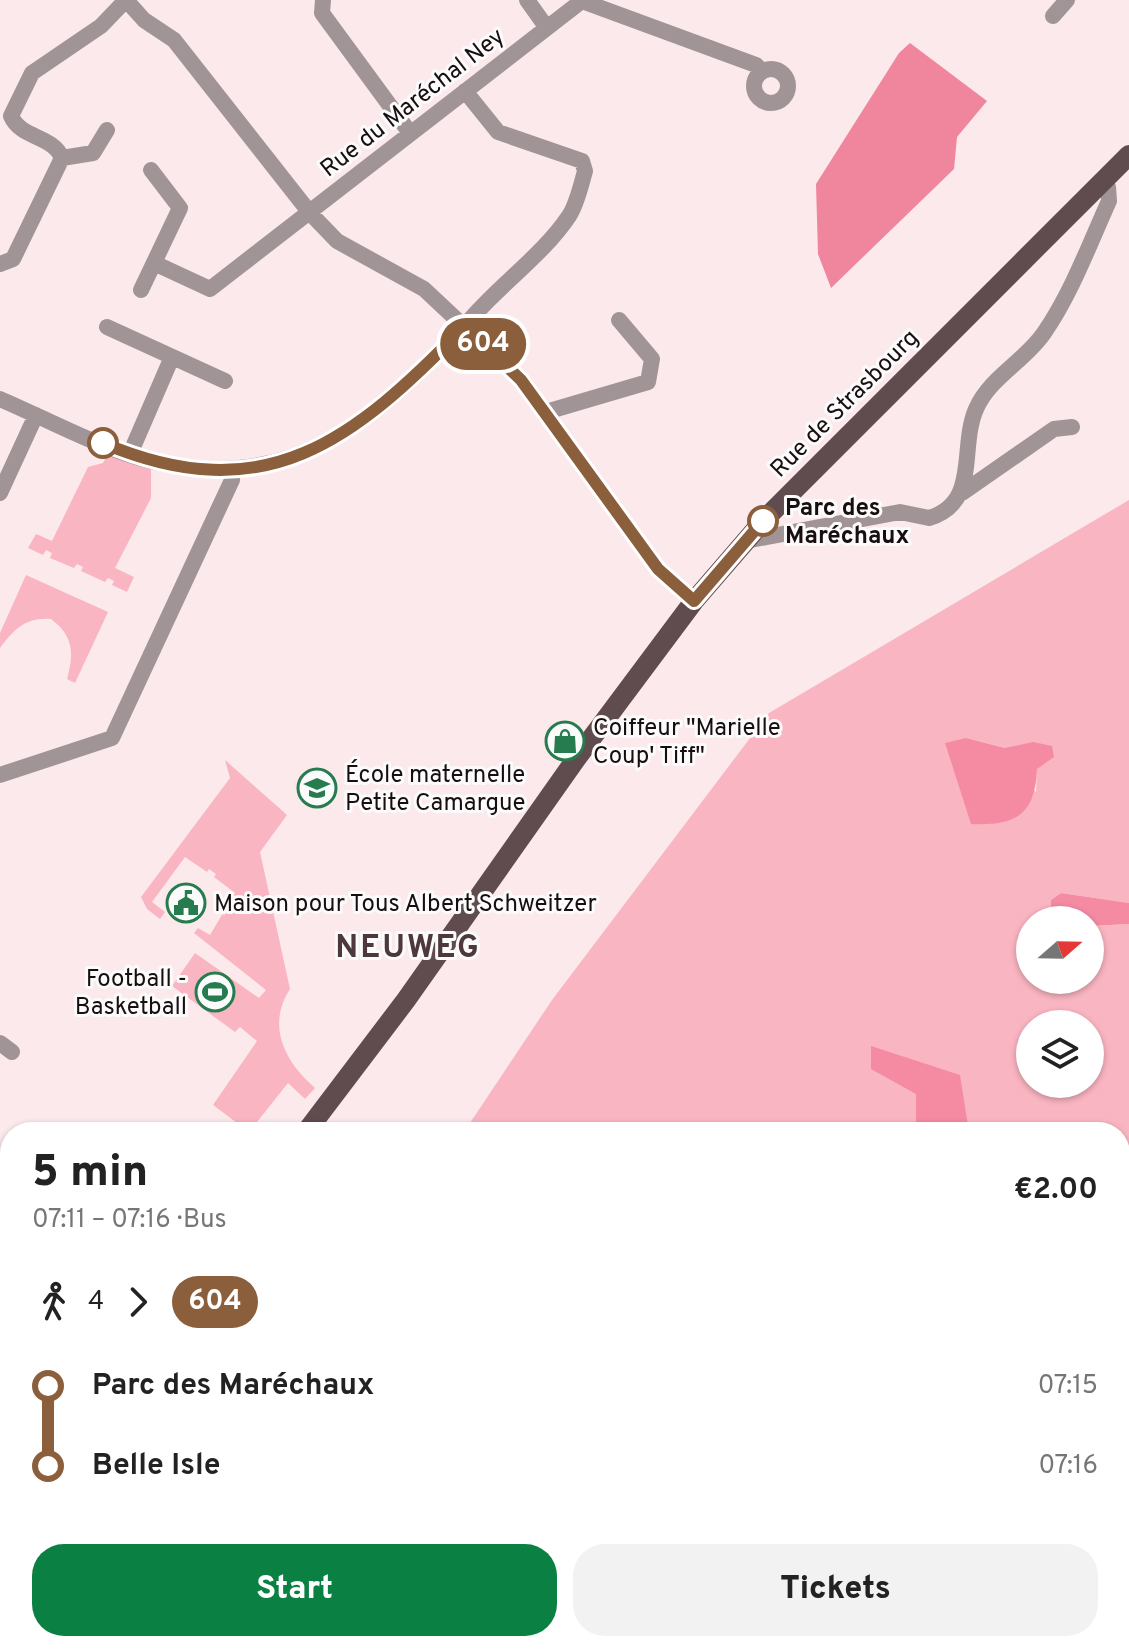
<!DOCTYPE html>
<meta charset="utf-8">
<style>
:root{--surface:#fff;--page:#f2f2f2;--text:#222;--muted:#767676;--accent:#0b8043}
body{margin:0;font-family:Overpass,sans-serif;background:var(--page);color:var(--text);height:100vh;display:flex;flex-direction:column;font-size:30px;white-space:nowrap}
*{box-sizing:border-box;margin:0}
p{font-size:26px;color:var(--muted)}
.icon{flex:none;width:44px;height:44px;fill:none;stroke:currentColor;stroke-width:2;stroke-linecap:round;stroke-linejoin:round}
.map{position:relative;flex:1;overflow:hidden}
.details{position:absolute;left:0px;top:1122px;width:1130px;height:530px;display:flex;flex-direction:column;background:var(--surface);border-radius:32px 32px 0 0;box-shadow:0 2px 6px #0004}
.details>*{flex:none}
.badge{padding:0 16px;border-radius:26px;font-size:28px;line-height:52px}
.needle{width:52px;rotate:70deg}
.controls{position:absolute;left:1016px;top:906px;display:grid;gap:16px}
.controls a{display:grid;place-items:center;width:88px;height:88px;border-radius:50%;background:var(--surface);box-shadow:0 2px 6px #0004;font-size:40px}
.map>.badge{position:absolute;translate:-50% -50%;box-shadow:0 0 0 4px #fff}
.legs{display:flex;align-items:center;gap:12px;height:88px;padding:0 32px;font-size:26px}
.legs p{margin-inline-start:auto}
.summary{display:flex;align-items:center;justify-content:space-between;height:136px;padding:0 32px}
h1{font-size:44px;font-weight:800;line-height:60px}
.primary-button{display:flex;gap:16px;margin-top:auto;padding:16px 32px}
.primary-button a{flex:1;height:92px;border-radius:32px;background:var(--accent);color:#fff;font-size:32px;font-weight:800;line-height:92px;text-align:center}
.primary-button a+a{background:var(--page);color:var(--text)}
ul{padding:0 32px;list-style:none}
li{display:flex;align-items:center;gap:28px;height:80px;font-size:30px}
li i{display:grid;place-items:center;width:12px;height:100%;margin:0 10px;background:currentColor}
li i::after{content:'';width:20px;height:20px;margin:-10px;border:6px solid;border-radius:50%;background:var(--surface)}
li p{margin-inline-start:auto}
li:first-child i{background:linear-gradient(#0000 50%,currentColor 0)}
li:last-child i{background:linear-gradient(currentColor 50%,#0000 0)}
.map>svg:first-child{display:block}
.green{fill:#fab5c2;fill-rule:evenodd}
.forest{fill:#ef869e}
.water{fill:#f48ba3}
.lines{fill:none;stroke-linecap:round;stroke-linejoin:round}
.stream{stroke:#f48ba3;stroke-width:4}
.minor{stroke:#a09496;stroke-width:16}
.major{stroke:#604b4f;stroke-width:20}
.line-1-casing{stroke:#fff;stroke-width:18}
.line-1{stroke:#8b5e3c;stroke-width:12}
.stop-1-dot{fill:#fff;stroke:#8b5e3c;stroke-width:4}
.labels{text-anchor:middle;stroke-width:6;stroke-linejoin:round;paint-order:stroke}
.street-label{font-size:24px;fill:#180e10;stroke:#fbfbfb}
.stop-label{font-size:24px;font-weight:bold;fill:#180e10;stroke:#fbfbfb;text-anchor:start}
.poi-label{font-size:24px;fill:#180e10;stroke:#fbfbfb;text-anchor:start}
.district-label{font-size:32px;font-weight:bold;letter-spacing:2px;fill:#4f383c;stroke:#fbfbfb}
</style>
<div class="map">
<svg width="1129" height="1651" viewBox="0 0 1129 1651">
<rect width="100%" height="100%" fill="#fbe9ec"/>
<path class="green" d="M111,447L151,461V498L115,568L134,577L127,592L112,585L114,581L108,578L105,582L81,571L83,567L77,564L74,568L50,558L52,553L46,550L43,555L28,548L36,534L52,541L88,467L103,463Z
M1129,500V903L1061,893L1051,900L1050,920H1030V980H1090V926L1129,924V1651H1000V1642H1120V1132H464L552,1000L769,713ZM966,738L1005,748L1037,769L1036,792ZM1030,1024H1090V1084H1030Z
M26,575L108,612L75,683L67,679C74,654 74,636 51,619C26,617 14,629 0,648V633Z
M225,760L287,815L260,852L290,989C266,1026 285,1062 315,1088L305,1099L288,1083L249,1132L213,1105L257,1041L240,1027L235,1032L172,986L195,953L259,998L266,990L194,933L198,928L210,935L235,893L214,877L216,874L209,869L207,872L185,857L152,902L165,912L160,919L147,909L141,897L230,778Z"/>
<path class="forest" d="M910,43L987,101L957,137L954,169L831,288L818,254L816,184L899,53Z"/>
<path class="water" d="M966,738L1005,748L1033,742L1052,746L1054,757L1037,769C1035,815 1016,826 971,824L945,743Z
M1061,893L1129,903V924L1090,926V920H1050L1051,900Z
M871,1046L960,1075L969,1132H916V1094L871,1069Z"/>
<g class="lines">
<path class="stream" d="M1120,1439L1129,1433
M1032,1651L1033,1642"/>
<path class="minor" d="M323,0L322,13L410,133
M527,0L547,28
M582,1L756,65L762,71
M1053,16L1067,0
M754 86a17 17 0 1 1 34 0a17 17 0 1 1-34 0Z
M62,158L93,153L107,130
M154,263L210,289L583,0
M0,264L13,259L62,158C53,135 21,139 11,116L32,73L101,26L126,0L144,20L174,40L310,213L337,241L424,289L521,380L658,569L694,601
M141,290L180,208L151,170
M107,327L225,381
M0,399C49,420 99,448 151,461C298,496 385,413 477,312C506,280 545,252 569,216C577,204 581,185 585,171L582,161L498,132L465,91
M546,412L648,382L652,359L619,320
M130,454L172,357
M0,493L36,415
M962,493L1054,429L1072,427
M745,541L900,512L929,518C980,503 959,448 976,409C990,377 1025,361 1044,333C1072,292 1089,245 1109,201L1108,187L1103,181
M0,775L112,738L232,480V471
M0,1043L12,1052
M294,1642L299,1651"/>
<path class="major" d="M306,1132L406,1000L576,759L694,601L763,521L1129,155
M0,1275L10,1285
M0,1527L10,1511"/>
</g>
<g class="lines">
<g class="line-1-casing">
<path id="line-1" d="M103,443C266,512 354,440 465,326L521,380L658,569L694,601L763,521"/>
</g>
<use href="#line-1" class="line-1"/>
</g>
<defs>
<g id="shop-ring" transform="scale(2)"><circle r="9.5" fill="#fbfbfb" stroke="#267c4f" stroke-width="1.5"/><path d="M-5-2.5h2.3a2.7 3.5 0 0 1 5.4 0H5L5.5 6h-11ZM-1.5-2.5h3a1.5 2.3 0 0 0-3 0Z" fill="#267c4f"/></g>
<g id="school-ring" transform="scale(2)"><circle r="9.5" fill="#fbfbfb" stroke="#267c4f" stroke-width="1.5"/><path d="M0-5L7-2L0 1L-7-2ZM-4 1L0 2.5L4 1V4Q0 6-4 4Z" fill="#267c4f"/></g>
<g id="civic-ring" transform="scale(2)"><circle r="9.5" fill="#fbfbfb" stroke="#267c4f" stroke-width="1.5"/><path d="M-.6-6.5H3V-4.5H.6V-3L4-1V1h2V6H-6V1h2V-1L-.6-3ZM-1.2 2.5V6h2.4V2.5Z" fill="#267c4f"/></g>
<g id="stadium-ring" transform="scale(2)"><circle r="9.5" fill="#fbfbfb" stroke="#267c4f" stroke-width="1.5"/><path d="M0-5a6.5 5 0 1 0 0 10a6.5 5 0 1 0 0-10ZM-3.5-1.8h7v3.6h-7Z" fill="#267c4f"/></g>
</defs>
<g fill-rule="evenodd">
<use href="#shop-ring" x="565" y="741"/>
<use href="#school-ring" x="317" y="788"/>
<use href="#civic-ring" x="186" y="903"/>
<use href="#stadium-ring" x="215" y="992"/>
</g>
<g class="stop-1-dot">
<circle cx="103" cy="443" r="14"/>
<circle cx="763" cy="521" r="14"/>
</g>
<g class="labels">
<g class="street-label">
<text transform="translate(412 102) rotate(-38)" y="8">Rue du Maréchal Ney</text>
<text transform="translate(844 403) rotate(-45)" y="8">Rue de Strasbourg</text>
</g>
<g class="stop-label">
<text x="785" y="515">Parc des<tspan x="785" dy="28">Maréchaux</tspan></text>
</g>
<g class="poi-label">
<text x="593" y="735">Coiffeur "Marielle<tspan x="593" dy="28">Coup' Tiff"</tspan></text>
<text x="345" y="782">École maternelle<tspan x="345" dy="28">Petite Camargue</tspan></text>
<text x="214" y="911">Maison pour Tous Albert Schweitzer</text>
<text x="187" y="986" text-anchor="end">Football -<tspan x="187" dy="28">Basketball</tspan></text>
</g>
<g class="district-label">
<text x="408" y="957">NEUWEG</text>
</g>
</g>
</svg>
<div class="controls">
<a><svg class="needle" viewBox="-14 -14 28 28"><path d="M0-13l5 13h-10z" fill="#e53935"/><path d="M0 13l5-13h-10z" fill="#767676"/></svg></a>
<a><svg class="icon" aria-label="layers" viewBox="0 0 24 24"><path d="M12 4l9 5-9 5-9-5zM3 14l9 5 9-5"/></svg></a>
</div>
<b class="badge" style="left:483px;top:344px;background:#8b5e3c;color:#fff">604</b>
<section class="details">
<div class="summary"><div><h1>5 min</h1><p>07:11 – 07:16 · Bus</p></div><b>€2.00</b></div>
<div class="legs"><svg class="icon" aria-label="walk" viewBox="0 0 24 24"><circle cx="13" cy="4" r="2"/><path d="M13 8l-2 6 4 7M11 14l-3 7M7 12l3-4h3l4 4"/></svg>4<svg class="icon" aria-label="forward" viewBox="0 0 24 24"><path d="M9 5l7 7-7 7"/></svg><b class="badge" style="background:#8b5e3c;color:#fff">604</b></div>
<ul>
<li><i style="color:#8b5e3c"></i><b>Parc des Maréchaux</b><p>07:15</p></li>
<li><i style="color:#8b5e3c"></i><b>Belle Isle</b><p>07:16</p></li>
</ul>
<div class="primary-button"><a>Start</a><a>Tickets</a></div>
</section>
</div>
